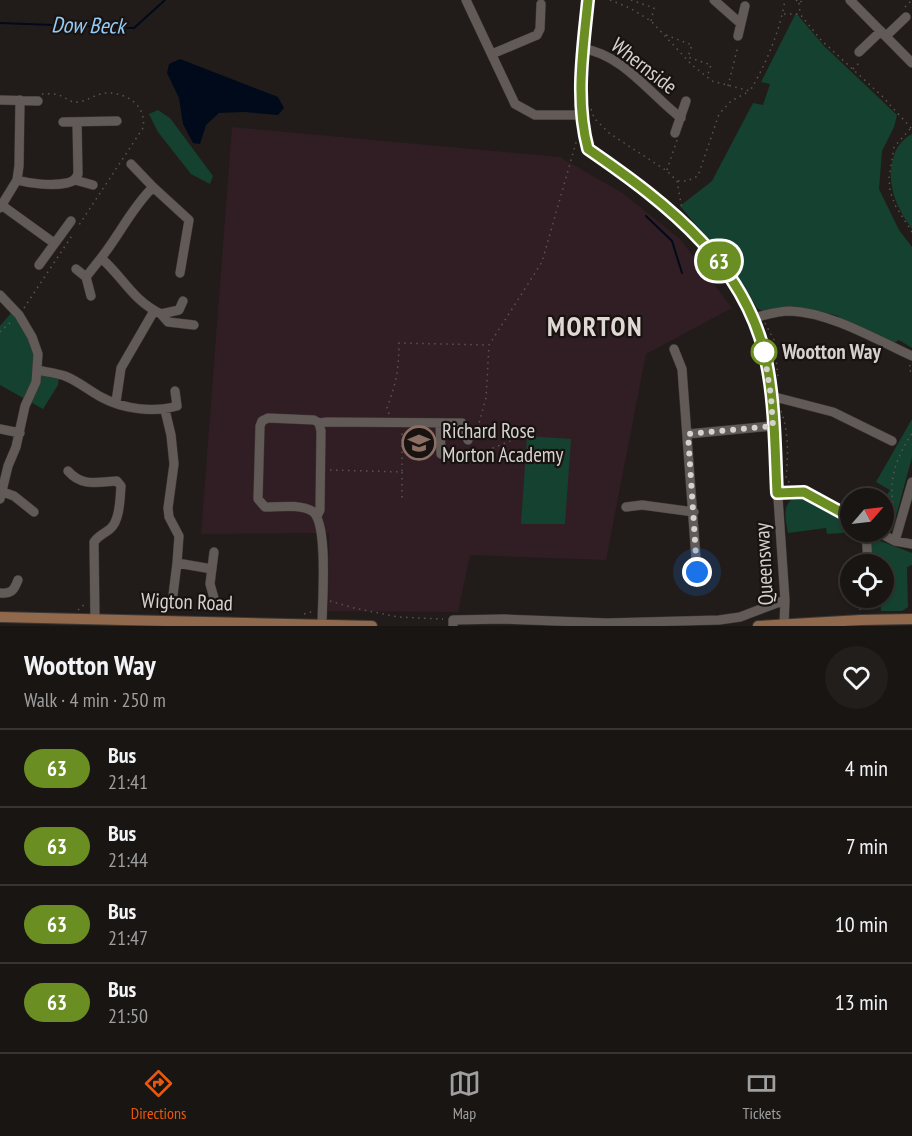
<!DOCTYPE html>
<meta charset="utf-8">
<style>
:root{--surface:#191513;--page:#221e1c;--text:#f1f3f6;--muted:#9f9fa0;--line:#373433;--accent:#ea580c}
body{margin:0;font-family:"PT Sans Narrow",sans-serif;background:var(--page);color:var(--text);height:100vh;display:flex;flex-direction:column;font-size:22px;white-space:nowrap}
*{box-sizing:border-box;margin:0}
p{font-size:20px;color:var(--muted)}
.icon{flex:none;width:33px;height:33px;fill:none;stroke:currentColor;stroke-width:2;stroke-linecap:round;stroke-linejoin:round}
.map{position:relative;height:626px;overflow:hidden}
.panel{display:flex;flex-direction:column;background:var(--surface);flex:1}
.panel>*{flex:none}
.badge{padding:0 12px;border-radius:20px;font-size:21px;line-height:39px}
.needle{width:39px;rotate:62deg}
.fabs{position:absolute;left:840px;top:488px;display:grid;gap:12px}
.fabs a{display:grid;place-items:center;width:54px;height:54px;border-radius:50%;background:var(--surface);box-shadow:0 2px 4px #0004,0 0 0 2px var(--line);font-size:30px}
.you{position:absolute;width:30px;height:30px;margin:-15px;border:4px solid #fff;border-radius:50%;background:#1a73e8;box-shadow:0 0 0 9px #1a73e833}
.map>.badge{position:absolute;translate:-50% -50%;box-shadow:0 0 0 3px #fff}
.round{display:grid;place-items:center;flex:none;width:63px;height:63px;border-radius:32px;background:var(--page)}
.overview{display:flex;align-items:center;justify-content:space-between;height:102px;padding:0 24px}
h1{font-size:28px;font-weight:700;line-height:45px}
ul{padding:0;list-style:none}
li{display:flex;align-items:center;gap:18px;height:78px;padding:0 24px;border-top:2px solid var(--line)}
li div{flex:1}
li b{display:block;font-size:22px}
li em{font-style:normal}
li .badge{min-width:66px;font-weight:700;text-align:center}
.menu{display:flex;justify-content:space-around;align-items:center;height:84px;border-top:2px solid var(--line);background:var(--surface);font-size:16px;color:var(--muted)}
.menu a{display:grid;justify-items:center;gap:3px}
.menu .on{color:var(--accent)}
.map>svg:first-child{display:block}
.education{fill:#301e24}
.green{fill:#154130}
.water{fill:#000a1a}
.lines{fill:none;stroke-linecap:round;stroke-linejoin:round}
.stream{stroke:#000a1a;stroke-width:2}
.minor-casing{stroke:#3b3735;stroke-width:10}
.major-casing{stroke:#3b3735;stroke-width:12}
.path{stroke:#595451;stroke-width:1.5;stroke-dasharray:1.5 4.5;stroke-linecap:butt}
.minor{stroke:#615a57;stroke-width:9}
.major{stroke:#90684c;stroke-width:10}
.line-casing{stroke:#fff;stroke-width:14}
.line{stroke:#6b8e23;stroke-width:9}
.walk{stroke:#d5d1cf;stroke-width:6;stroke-dasharray:0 10.8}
.stop-dot{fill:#fff;stroke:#6b8e23;stroke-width:3}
.labels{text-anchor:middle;stroke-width:4.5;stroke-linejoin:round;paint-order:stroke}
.street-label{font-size:21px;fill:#d5d1cf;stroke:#181310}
.stop-label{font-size:21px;font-weight:bold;fill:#d5d1cf;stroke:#181310;text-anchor:start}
.poi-label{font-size:21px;fill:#d5d1cf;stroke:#181310;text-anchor:start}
.water-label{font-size:22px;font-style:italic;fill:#94ccf7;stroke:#181310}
.district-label{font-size:27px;font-weight:bold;letter-spacing:1.5px;fill:#dfd8d4;stroke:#181310}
</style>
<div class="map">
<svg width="912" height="626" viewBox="0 0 912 626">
<rect width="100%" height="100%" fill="#211c19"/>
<path class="education" d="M232,127L560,157L624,194L680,239L732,308L646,354L606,560L470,555L458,612L328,611L329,533L201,534Z"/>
<path class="green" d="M796,13L824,46L897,115L894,127L882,151L879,189L899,230L912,247V348L899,340L892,344L840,320L838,316C815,309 786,306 762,311L757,308L734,270L680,206L712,181L753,103L763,105L770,84L761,82Z
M158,110L170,118L213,176L210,184L191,174L158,132L149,114Z
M912,134V229C897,208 886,186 893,159C896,148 901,140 912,134Z
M12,312L19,318L36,354V371L59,375L58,385L43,409L0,385V326Z
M912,419V457L892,531L884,528V500L890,490L876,482Z
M527,436L571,439L565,524H521Z
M794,498H803L850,525V531L858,532L827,534L826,528L788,533C786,520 781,506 794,498Z
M875,539L912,553V565L907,567L908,607L902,611H881L880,600L874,597H884V564H870C870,555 867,544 875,539Z"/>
<path class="water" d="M180,59L278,97L284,108L278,115L244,112L219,113L206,125L200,144L193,143L183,124L179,98L167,73L169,64Z"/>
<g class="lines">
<path class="stream" d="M0,23L134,28L165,0
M646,216L672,241L682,273"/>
<g class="minor-casing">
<path id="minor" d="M466,0L515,104L535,115H582
M588,0C583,49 576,101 588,149C652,192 721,242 752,316C763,341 768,368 771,396L785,600L784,625
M714,0L740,23
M850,0L912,63
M738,36L745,6
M886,36L906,17
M583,49C621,53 652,96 681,118
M859,52L881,31
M492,54L537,35L540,29L541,4
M0,100L38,101
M63,122L117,121
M675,133L686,101
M131,164L153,187L189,220L180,273
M17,180C31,184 52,186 67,183C73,182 76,179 78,174L77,122
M75,180L93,185
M153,187C131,209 120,234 101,258C123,277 132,300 161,314
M0,204L54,243
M0,208L17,180L19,166L20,100
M39,265L71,221
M76,269L86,277
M0,295L19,315L32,337L38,354L36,382L25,406L16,447L8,466L0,499
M91,296L86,277L101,258
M183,301L179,310L161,314L168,322L194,325
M753,318C766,315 777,311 790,311C829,312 877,340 912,356
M674,349L682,369L697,572
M37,370C46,372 56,373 65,376C78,381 88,390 101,397C123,409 153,413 177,406L175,391
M771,396L833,412L892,441
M116,402L121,368L154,311
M165,410L171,435L174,464L168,508L169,517L179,536L177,563L212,569
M440,423L441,454
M0,429L20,433
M688,434L773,426
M68,471C82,487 97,482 117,481L121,486C120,498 120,521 110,529C104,534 99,535 94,542L95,619
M3,492L14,496L34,512
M778,493L804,492L850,517
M626,507L642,505L694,512
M317,516L320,510L321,431L319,423
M866,531L868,564
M876,531L895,541L912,544
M895,541L912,482
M214,552L210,584L214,598
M0,593C12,594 14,590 18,580
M173,595L177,563
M870,597V602
M322,625C322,604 329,522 312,511C300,504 278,507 265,507L258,499L260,426L262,421L268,418L314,420L319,423L327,422L462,423L468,440
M453,626V620L504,619L607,623L719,620L740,617L785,600"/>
</g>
<g class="major-casing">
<path id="major" d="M0,617L372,626
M758,626L861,620L912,619"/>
</g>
<path class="path" d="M610,0L630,8L651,21L692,65L712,81L750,91C766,64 780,31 785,0
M631,0L654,8L651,21
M796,0L799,3L803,0
M799,3L800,13
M905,7L912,0
M784,14H800L821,40L882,96L912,129
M666,35L692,45L688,57L711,65L707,77
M853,69L861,61
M728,86L738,46
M42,94C48,94 56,93 61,96C67,98 70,103 78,102C87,101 96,94 105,93C127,92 147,106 143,128L79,225
M591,109L594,118L609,133L667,171L677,181L682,209
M910,129L894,147L889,178L890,191L895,205L912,232
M667,170L677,140
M678,181H687L698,176L719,114L731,101L748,92
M24,308L73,234
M765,323L774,340L778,378
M0,332L13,320
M910,365L909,370L912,372
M781,411C789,432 788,456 786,479L790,483
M389,414L387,408C396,384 399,368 399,343L488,345
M476,434L486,398L489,345L542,262L577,139
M472,447L471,454L476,455L515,439L526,437
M330,470L402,472V498
M402,471V430
M894,509C888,478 896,459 912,433
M884,522H890
M330,601L354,608L398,617L443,619
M78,610L85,604
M860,610V602H862
M304,614L314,611"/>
<use href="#minor" class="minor"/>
<use href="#major" class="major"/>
</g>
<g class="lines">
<g class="line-casing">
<path id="line" d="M588,0C583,49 575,101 588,149C668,204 751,267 768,370C775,410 775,452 777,493L804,492L850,517"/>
</g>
<use href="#line" class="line"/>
<path class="walk" d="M697,572L688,434L773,426L771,396L764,352"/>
</g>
<defs>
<g id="school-ring" transform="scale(1.725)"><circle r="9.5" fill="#181310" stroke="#8d6e63" stroke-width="1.5"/><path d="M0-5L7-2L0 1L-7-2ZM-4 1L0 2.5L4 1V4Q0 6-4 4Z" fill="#8d6e63"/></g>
</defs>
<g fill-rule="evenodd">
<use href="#school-ring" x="419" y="443"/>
</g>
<circle class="stop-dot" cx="764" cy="352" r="12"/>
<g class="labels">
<g class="street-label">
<text transform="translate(644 66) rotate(38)" y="7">Whernside</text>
<text transform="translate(764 564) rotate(-93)" y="7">Queensway</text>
<text transform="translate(187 602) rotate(2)" y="7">Wigton Road</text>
</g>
<g class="stop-label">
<text x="782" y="359">Wootton Way</text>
</g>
<g class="poi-label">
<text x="442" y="438">Richard Rose<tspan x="442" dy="24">Morton Academy</tspan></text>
</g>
<g class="water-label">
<text transform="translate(88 25) rotate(1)" y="8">Dow Beck</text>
</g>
<g class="district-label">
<text x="595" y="336">MORTON</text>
</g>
</g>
</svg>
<div class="fabs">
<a><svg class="needle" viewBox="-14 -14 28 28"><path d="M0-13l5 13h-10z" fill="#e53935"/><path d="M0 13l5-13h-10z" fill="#9f9fa0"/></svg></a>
<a><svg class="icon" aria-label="locate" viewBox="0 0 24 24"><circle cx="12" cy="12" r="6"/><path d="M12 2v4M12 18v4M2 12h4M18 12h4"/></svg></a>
</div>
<div class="you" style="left:697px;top:572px"></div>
<b class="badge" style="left:719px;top:261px;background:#6b8e23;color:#fff">63</b>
</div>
<section class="panel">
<div class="overview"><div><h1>Wootton Way</h1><p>Walk · 4 min · 250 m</p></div><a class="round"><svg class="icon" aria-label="heart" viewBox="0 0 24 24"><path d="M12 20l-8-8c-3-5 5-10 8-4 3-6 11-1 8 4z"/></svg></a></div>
<ul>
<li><span class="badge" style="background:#6b8e23;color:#fff">63</span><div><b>Bus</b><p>21:41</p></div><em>4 min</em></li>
<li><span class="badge" style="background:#6b8e23;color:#fff">63</span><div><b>Bus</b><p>21:44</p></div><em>7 min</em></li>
<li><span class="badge" style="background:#6b8e23;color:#fff">63</span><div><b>Bus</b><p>21:47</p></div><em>10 min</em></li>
<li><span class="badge" style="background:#6b8e23;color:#fff">63</span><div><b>Bus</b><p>21:50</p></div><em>13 min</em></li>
</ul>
</section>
<nav class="menu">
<a class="on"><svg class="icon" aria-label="directions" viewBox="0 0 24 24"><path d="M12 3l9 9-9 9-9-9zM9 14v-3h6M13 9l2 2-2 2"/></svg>Directions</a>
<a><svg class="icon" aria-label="map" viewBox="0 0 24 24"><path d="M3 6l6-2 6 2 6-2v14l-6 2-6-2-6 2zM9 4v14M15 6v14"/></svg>Map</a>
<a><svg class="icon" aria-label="tickets" viewBox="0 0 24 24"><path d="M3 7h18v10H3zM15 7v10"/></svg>Tickets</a>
</nav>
